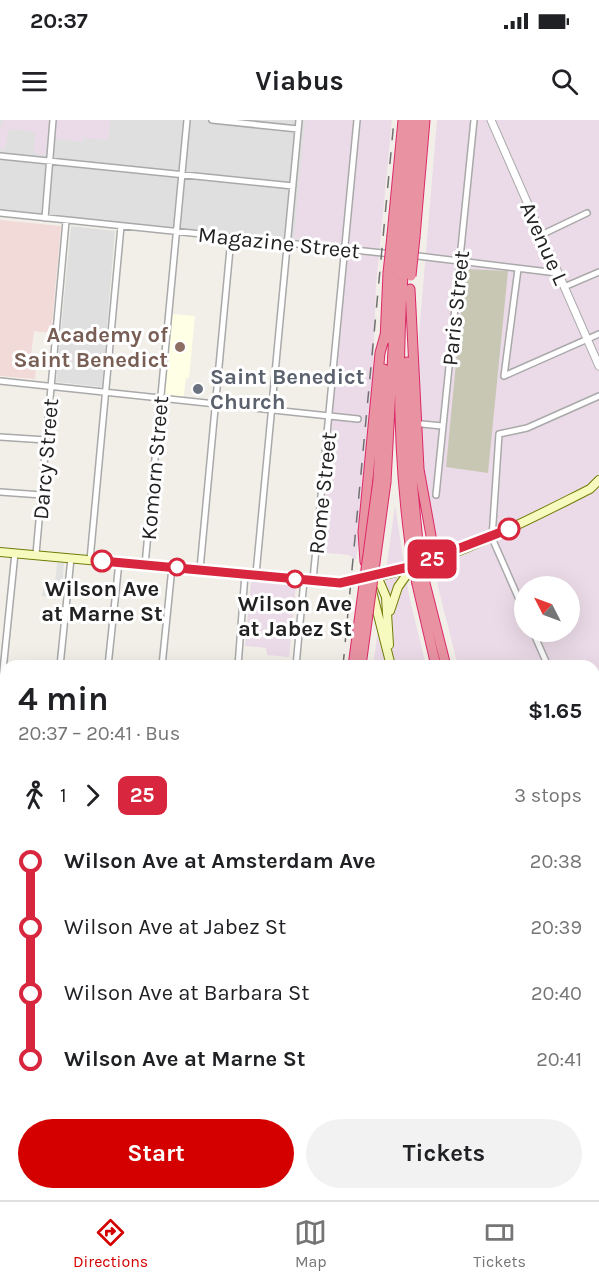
<!DOCTYPE html>
<meta charset="utf-8">
<style>
:root{--surface:#fff;--page:#f2f2f2;--text:#202124;--muted:#757577;--line:#e0e0e0;--accent:#d40000}
body{margin:0;font-family:Karla,sans-serif;background:var(--page);color:var(--text);height:100vh;display:flex;flex-direction:column;font-size:22px;white-space:nowrap}
*{box-sizing:border-box;margin:0}
p{font-size:20px;color:var(--muted)}
.icon{flex:none;width:33px;height:33px;fill:none;stroke:currentColor;stroke-width:2;stroke-linecap:round;stroke-linejoin:round}
.map{position:relative;flex:1;overflow:hidden}
.drawer{position:absolute;left:0px;top:540px;width:600px;height:540px;display:flex;flex-direction:column;background:var(--surface);border-radius:18px 18px 0 0;box-shadow:0 6px 24px #0002}
.drawer>*{flex:none}
.badge{padding:0 12px;border-radius:9px;font-size:21px;line-height:39px}
.needle{width:39px;rotate:312deg}
.fabs{position:absolute;left:514px;top:456px;display:grid;gap:12px}
.fabs a{display:grid;place-items:center;width:66px;height:66px;border-radius:50%;background:var(--surface);box-shadow:0 6px 24px #0002;font-size:30px}
.map>.badge{position:absolute;translate:-50% -50%;box-shadow:0 0 0 3px #fff}
.legs{display:flex;align-items:center;gap:9px;height:66px;padding:0 18px;font-size:20px}
.legs p{margin-inline-start:auto}
.summary{display:flex;align-items:center;justify-content:space-between;height:102px;padding:0 18px}
h1{font-size:33px;font-weight:700;line-height:45px}
.button{display:flex;gap:12px;margin-top:auto;padding:12px 18px}
.button a{flex:1;height:69px;border-radius:36px;background:var(--accent);color:#fff;font-size:24px;font-weight:700;line-height:69px;text-align:center}
.button a+a{background:var(--page);color:var(--text)}
ul{padding:0 18px;list-style:none}
li{display:flex;align-items:center;gap:21px;height:66px;font-size:22px}
li i{display:grid;place-items:center;width:9px;height:100%;margin:0 8px;background:currentColor}
li i::after{content:'';width:15px;height:15px;margin:-8px;border:4px solid;border-radius:50%;background:var(--surface)}
li p{margin-inline-start:auto}
li:first-child i{background:linear-gradient(#0000 50%,currentColor 0)}
li:last-child i{background:linear-gradient(currentColor 50%,#0000 0)}
.status{display:flex;justify-content:space-between;align-items:center;height:42px;padding:0 30px;background:var(--surface);direction:ltr}
.status svg{height:16px;fill:currentColor}
header{display:flex;justify-content:space-between;align-items:center;height:78px;padding:0 18px;background:var(--surface);font-size:27px;font-weight:700}
.tabs{display:flex;justify-content:space-around;align-items:center;height:84px;border-top:2px solid var(--line);background:var(--surface);font-size:16px;color:var(--muted)}
.tabs a{display:grid;justify-items:center;gap:3px}
.tabs .selected{color:var(--accent)}
.map>svg:first-child{display:block}
.residential{fill:#e0dfdf}
.commercial{fill:#f2dad9}
.industrial{fill:#ebdbe8;fill-rule:evenodd}
.education{fill:#ffffe5}
.construction{fill:#c7c7b4}
.parking{fill:#e2e2e2}
.lines{fill:none;stroke-linecap:round;stroke-linejoin:round}
.minor-casing{stroke:#a9a9a9;stroke-width:8}
.tertiary-casing{stroke:#a9a9a9;stroke-width:9}
.secondary-casing{stroke:#707d05;stroke-width:10}
.motorway-casing{stroke:#dc2a67;stroke-width:11}
.minor{stroke:#fff;stroke-width:5}
.tertiary{stroke:#fff;stroke-width:7}
.secondary{stroke:#f7fabf;stroke-width:8}
.motorway{stroke:#e892a2;stroke-width:9}
.rail{stroke:#707070;stroke-width:1.5;stroke-dasharray:12 12;stroke-linecap:butt}
.secondary-bridge-casing{stroke:#707d05;stroke-width:10;stroke-linecap:butt}
.motorway-bridge-casing{stroke:#dc2a67;stroke-width:11;stroke-linecap:butt}
.secondary-bridge{stroke:#f7fabf;stroke-width:8}
.motorway-bridge{stroke:#e892a2;stroke-width:9}
.line-1-casing{stroke:#fff;stroke-width:14}
.line-1{stroke:#d7263d;stroke-width:9}
.education-dot{fill:#8d6e63;stroke:#fff;stroke-width:2}
.worship-dot{fill:#6b7280;stroke:#fff;stroke-width:2}
.stop-1-dot{fill:#fff;stroke:#d7263d;stroke-width:3}
.labels{text-anchor:middle;stroke-width:6;stroke-linejoin:round;paint-order:stroke}
.street-label{font-size:22px;fill:#222;stroke:#fff}
.education-label{font-size:22px;font-weight:bold;fill:#785e54;stroke:#fff;text-anchor:end}
.worship-label{font-size:22px;font-weight:bold;fill:#5b616d;stroke:#fff;text-anchor:start}
.stop-label{font-size:22px;font-weight:bold;fill:#222;stroke:#fff}
</style>
<div class="status"><b>20:37</b><svg viewBox="0 0 49 12"><path d="M0 12V9h3v3zM5 12V6h3v6zM10 12V3h3v9zM15 12V0h3v12zM26 1h20v11H26zM47 4h2v5h-2z"/></svg></div>
<header><svg class="icon" aria-label="menu" viewBox="0 0 24 24"><path d="M4 6h16M4 12h16M4 18h16"/></svg>Viabus<svg class="icon" aria-label="search" viewBox="0 0 24 24"><circle cx="10" cy="10" r="6"/><path d="M15 15l6 6"/></svg></header>
<div class="map">
<svg width="599" height="1080" viewBox="0 0 599 1080">
<rect width="100%" height="100%" fill="#f2efe9"/>
<path class="residential" d="M0,0H360L345,129L0,90Z
M71,106L115,111L102,267L56,262Z"/>
<path class="commercial" d="M0,100L61,106L51,213L34,211L31,235L37,236L35,259L0,256Z"/>
<path class="industrial" d="M3,0H110L108,20L83,18L82,22L48,18L45,35L34,33L35,12L9,9L5,29H0V6H3Z
M305,0H392L376,166L370,338L356,440L349,435L318,432L343,165L350,124L294,118Z
M437,0H599V854L594,842V546H458L438,467L426,389L419,292V215ZM525,466H570V512H525Z
M395,385L409,475L426,546H373Z
M251,461L296,465L289,537L267,535L266,528L245,526Z
M594,898L599,899V1033L596,1035Z
M25,1074H72L58,1080H28Z
M102,1074H213L209,1080H89Z
M422,1074H522L506,1080H424Z"/>
<path class="education" d="M172,194L195,196L189,258H186L183,282L162,280Z"/>
<path class="construction" d="M465,149L508,151L488,353L446,347Z"/>
<path class="parking" d="M57,443H64L61,479L42,476L44,464H55Z"/>
<g class="lines">
<g class="minor-casing">
<path id="minor" d="M212,0L298,9
M0,36L293,66
M0,93L392,134
M45,98L53,0
M541,115L587,93
M410,135L557,153
M564,167L599,152
M504,256L518,149
M504,256L599,214
M0,261L358,299
M422,304L442,306
M0,317L46,320
M0,372L42,375
M436,375L474,0
M36,434L66,101
M90,440L121,106
M145,445L187,0
M200,449L231,118
M256,454L299,0
M313,460L357,0
M525,493L492,418L499,314L527,308L599,276
M533,512L548,546
M60,546L71,438
M108,546L119,442
M162,546L172,447
M238,546L245,454
M296,546L304,460
M0,580L15,433
M0,613L6,614
M594,652L597,659
M0,780L6,782
M0,806L6,803
M0,832L6,829
M0,863L6,847
M0,876L6,891
M0,981L6,979
M0,1038L6,1050
M18,1074L21,1080
M72,1080L86,1074"/>
</g>
<g class="tertiary-casing">
<path id="tertiary" d="M491,0L599,246
M594,787L599,784
M0,916L6,913"/>
</g>
<g class="secondary-casing">
<path id="secondary" d="M0,432L340,463C429,453 512,408 590,369L599,360
M377,456L386,477L389,525
M372,471L391,546
M390,491L398,467L413,446"/>
</g>
<g class="motorway-casing">
<path id="motorway" d="M392,115L403,0
M400,115L410,0
M407,116L417,0
M415,117L425,0
M403,155C397,245 398,334 410,424
M410,169L419,349L435,438
M385,220L388,153
M407,242L410,339L418,422
M378,360L384,249
M386,362L397,154
M365,442L363,412L380,233L385,215
M425,463L446,546
M417,464L436,546
M360,1074L368,1080
M400,1074L402,1080
M409,1074L411,1080
M567,1074V1080
M575,1074L576,1080"/>
</g>
<use href="#minor" class="minor"/>
<use href="#tertiary" class="tertiary"/>
<use href="#secondary" class="secondary"/>
<use href="#motorway" class="motorway"/>
<path class="rail" d="M343,546L394,0
M221,1080L224,1074"/>
<g class="secondary-bridge-casing">
<path id="secondary-bridge" d="M213,1080L227,1074
M229,1080L243,1074"/>
</g>
<g class="motorway-bridge-casing">
<path id="motorway-bridge" d="M388,153L392,115
M397,154L400,115
M403,155L407,116
M411,156L415,117
M418,422L425,463
M410,424L417,464
M353,546L378,360
M361,546L386,362"/>
</g>
<use href="#secondary-bridge" class="secondary-bridge"/>
<use href="#motorway-bridge" class="motorway-bridge"/>
</g>
<g class="lines">
<g class="line-1-casing">
<path id="line-1" d="M102,441L340,463L413,446L509,409"/>
</g>
<use href="#line-1" class="line-1"/>
</g>
<circle class="education-dot" cx="180" cy="227" r="6"/>
<circle class="worship-dot" cx="198" cy="269" r="6"/>
<g class="stop-1-dot">
<circle cx="509" cy="409" r="10"/>
<circle cx="102" cy="441" r="10"/>
<circle cx="177" cy="447" r="8"/>
<circle cx="295" cy="459" r="8"/>
</g>
<g class="labels">
<g class="street-label">
<text transform="translate(279 122) rotate(6)" y="8">Magazine Street</text>
<text transform="translate(545 123) rotate(66)" y="8">Avenue L</text>
<text transform="translate(455 188) rotate(-84)" y="8">Paris Street</text>
<text transform="translate(45 339) rotate(-85)" y="8">Darcy Street</text>
<text transform="translate(154 348) rotate(-85)" y="8">Komorn Street</text>
<text transform="translate(322 373) rotate(-84)" y="8">Rome Street</text>
</g>
<g class="education-label">
<text x="168" y="222">Academy of<tspan x="168" dy="25">Saint Benedict</tspan></text>
</g>
<g class="worship-label">
<text x="210" y="264">Saint Benedict<tspan x="210" dy="25">Church</tspan></text>
</g>
<g class="stop-label">
<text x="102" y="476">Wilson Ave<tspan x="102" dy="25">at Marne St</tspan></text>
<text x="295" y="491">Wilson Ave<tspan x="295" dy="25">at Jabez St</tspan></text>
</g>
</g>
</svg>
<div class="fabs">
<a><svg class="needle" viewBox="-14 -14 28 28"><path d="M0-13l5 13h-10z" fill="#e53935"/><path d="M0 13l5-13h-10z" fill="#757577"/></svg></a>
</div>
<b class="badge" style="left:432px;top:439px;background:#d7263d;color:#fff">25</b>
<section class="drawer">
<div class="summary"><div><h1>4 min</h1><p>20:37 – 20:41 · Bus</p></div><b>$1.65</b></div>
<div class="legs"><svg class="icon" aria-label="walk" viewBox="0 0 24 24"><circle cx="13" cy="4" r="2"/><path d="M13 8l-2 6 4 7M11 14l-3 7M7 12l3-4h3l4 4"/></svg>1<svg class="icon" aria-label="forward" viewBox="0 0 24 24"><path d="M9 5l7 7-7 7"/></svg><b class="badge" style="background:#d7263d;color:#fff">25</b><p>3 stops</p></div>
<ul>
<li><i style="color:#d7263d"></i><b>Wilson Ave at Amsterdam Ave</b><p>20:38</p></li>
<li><i style="color:#d7263d"></i><span>Wilson Ave at Jabez St</span><p>20:39</p></li>
<li><i style="color:#d7263d"></i><span>Wilson Ave at Barbara St</span><p>20:40</p></li>
<li><i style="color:#d7263d"></i><b>Wilson Ave at Marne St</b><p>20:41</p></li>
</ul>
<div class="button"><a>Start</a><a>Tickets</a></div>
</section>
</div>
<nav class="tabs">
<a class="selected"><svg class="icon" aria-label="directions" viewBox="0 0 24 24"><path d="M12 3l9 9-9 9-9-9zM9 14v-3h6M13 9l2 2-2 2"/></svg>Directions</a>
<a><svg class="icon" aria-label="map" viewBox="0 0 24 24"><path d="M3 6l6-2 6 2 6-2v14l-6 2-6-2-6 2zM9 4v14M15 6v14"/></svg>Map</a>
<a><svg class="icon" aria-label="tickets" viewBox="0 0 24 24"><path d="M3 7h18v10H3zM15 7v10"/></svg>Tickets</a>
</nav>
